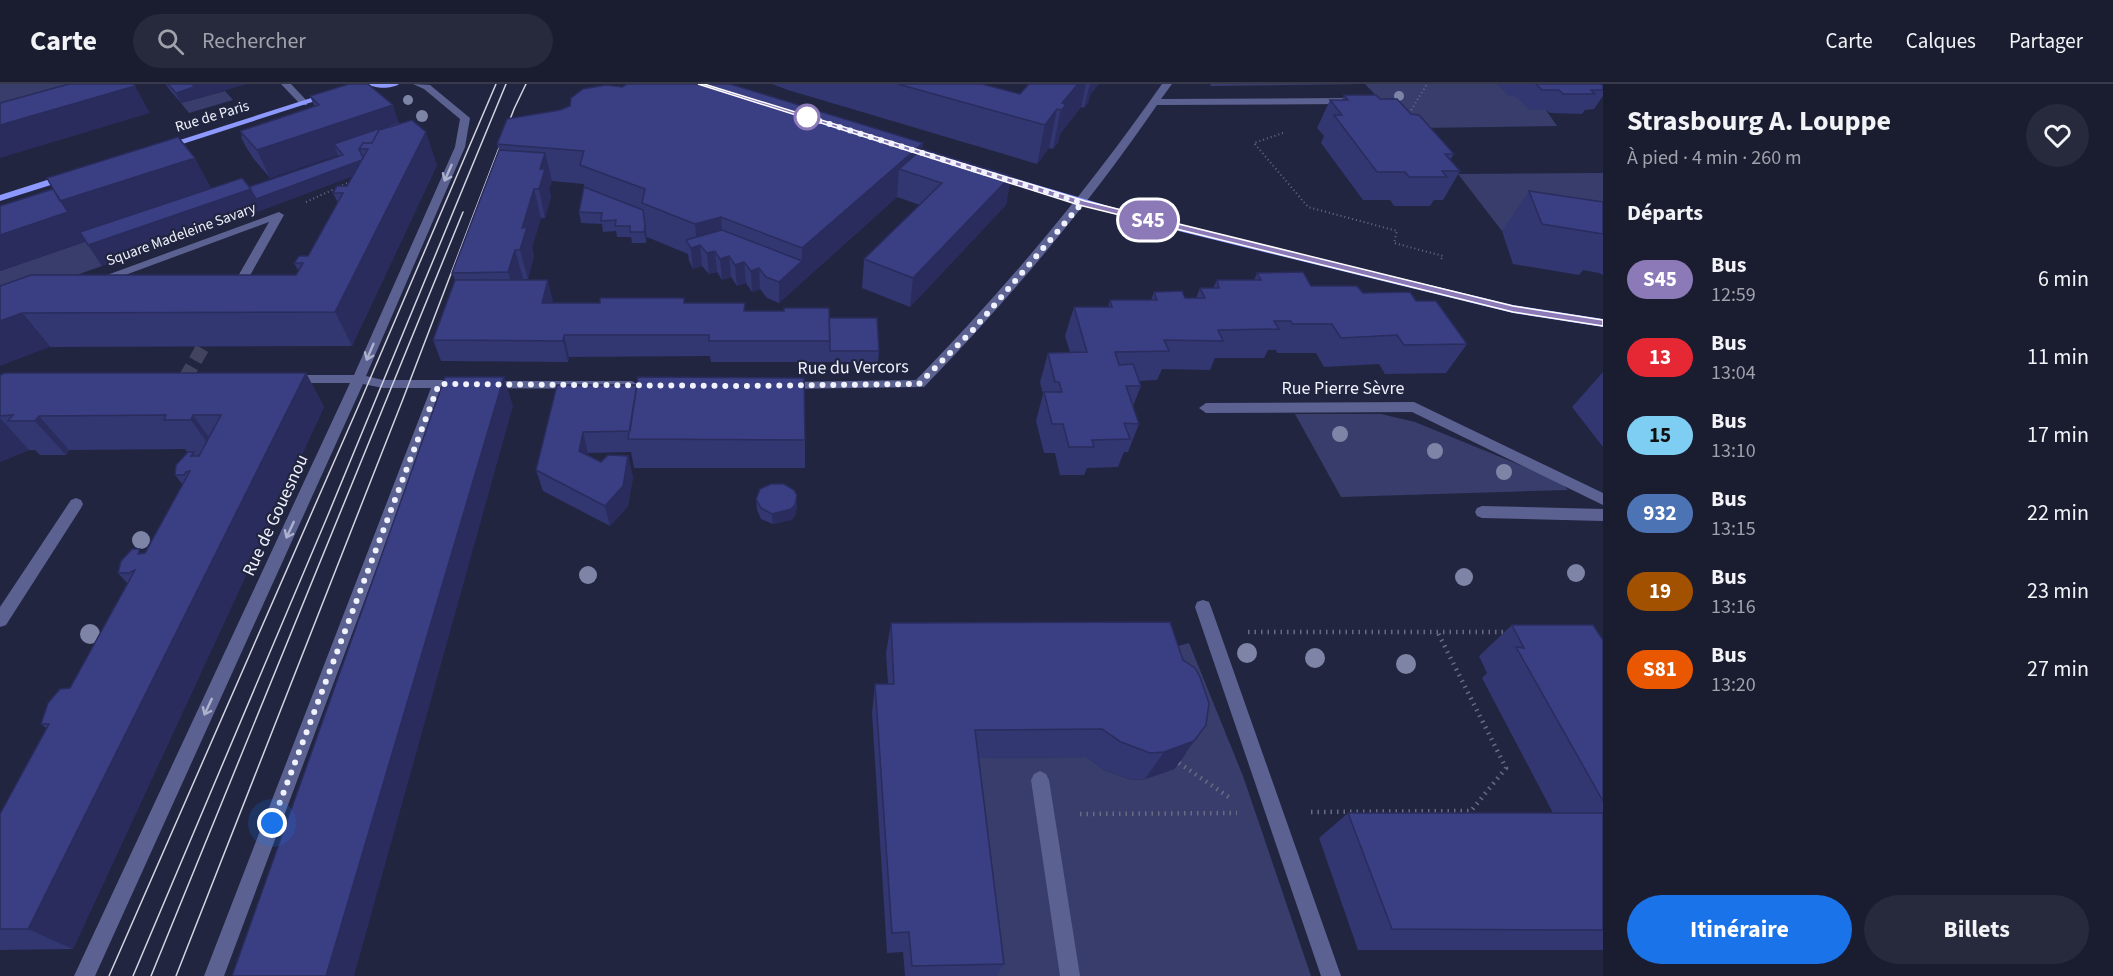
<!DOCTYPE html>
<html lang="fr">
<meta charset="utf-8">
<style>
:root{--surface:#1a1c30;--page:#27293c;--text:#f1f3f6;--muted:#9fa1ab;--line:#383a4c;--accent:#1a73e8}
body{margin:0;font-family:"Source Sans 3",sans-serif;background:var(--page);color:var(--text);height:100vh;display:flex;flex-direction:column;font-size:22px;white-space:nowrap}
*{box-sizing:border-box;margin:0}
p{font-size:20px;color:var(--muted)}
.icon{flex:none;width:33px;height:33px;fill:none;stroke:currentColor;stroke-width:2;stroke-linecap:round;stroke-linejoin:round}
.map{position:relative;flex:1;overflow:hidden}
.panel{display:flex;flex-direction:column;background:var(--surface);width:510px}
.panel>*{flex:none}
.badge{padding:0 12px;border-radius:20px;font-size:21px;line-height:39px}
.you{position:absolute;width:30px;height:30px;margin:-15px;border:4px solid #fff;border-radius:50%;background:#1a73e8;box-shadow:0 0 0 9px #1a73e833}
.map>.badge{position:absolute;translate:-50% -50%;box-shadow:0 0 0 3px #fff}
h2{padding:0 24px;font-size:22px;line-height:54px}
.round{display:grid;place-items:center;flex:none;width:63px;height:63px;border-radius:32px;background:var(--page)}
.head{display:flex;align-items:center;justify-content:space-between;height:102px;padding:0 24px}
h1{font-size:28px;font-weight:700;line-height:45px}
.primary-button{display:flex;gap:12px;margin-top:auto;padding:12px 24px}
.primary-button a{flex:1;height:69px;border-radius:36px;background:var(--accent);color:#fff;font-size:24px;font-weight:700;line-height:69px;text-align:center}
.primary-button a+a{background:var(--page);color:var(--text)}
ul{padding:0;list-style:none}
li{display:flex;align-items:center;gap:18px;height:78px;padding:0 24px}
li div{flex:1}
li b{display:block;font-size:22px}
li em{font-style:normal}
li .badge{min-width:66px;font-weight:700;text-align:center}
header{display:flex;align-items:center;gap:36px;box-sizing:border-box;height:84px;padding:0 30px;background:var(--surface);border-bottom:2px solid var(--line)}
header strong{font-size:28px}
nav{display:flex;gap:33px;margin-inline-start:auto;font-size:21px}
.search{width:420px;height:54px;background:var(--page);display:flex;align-items:center;gap:15px;box-sizing:border-box;padding:0 21px;border-radius:33px;color:var(--muted);font-size:22px}
main{display:flex;flex:1;min-height:0}
.map>svg:first-child{display:block}
.green{fill:#383d6c}
.lines{fill:none;stroke-linecap:round;stroke-linejoin:round}
.minor-tunnel{stroke:#41445c;stroke-width:14;stroke-dasharray:14 7;stroke-linecap:butt}
.path-far1{stroke:#686b81;stroke-width:2;stroke-dasharray:1 3;stroke-linecap:butt}
.path{stroke:#686b81;stroke-width:4.5;stroke-dasharray:1.5 5;stroke-linecap:butt}
.minor{fill:#5b6292;fill-rule:evenodd}
.major{fill:#8d99fe;fill-rule:evenodd}
.tram{stroke:#d1d3e1;stroke-width:1.5}
.tree{fill:#7e84a6}
.wall{fill:#323671}
.shaded-wall{fill:#292c5c}
.building{fill:#3a3f83;stroke:#292c5c;stroke-width:1.5}
.oneway{stroke:#acb1cc}
.line{fill:#8b7ab7;stroke:#fff;stroke-width:1.5}
.walk{stroke:#eff1fc;stroke-width:6;stroke-dasharray:0 10.8}
.stop-dot{fill:#fff;stroke:#8b7ab7;stroke-width:3}
.labels{text-anchor:middle;stroke-width:4.5;stroke-linejoin:round;paint-order:stroke}
.far-street-label{font-size:15px;fill:#eff1fc;stroke:#222540}
.street-label{font-size:18px;fill:#eff1fc;stroke:#222540}
</style>
<header>
<strong>Carte</strong>
<div class="search"><svg class="icon" aria-label="search" viewBox="0 0 24 24"><circle cx="10" cy="10" r="6"/><path d="M15 15l6 6"/></svg>Rechercher</div>
<nav><a>Carte</a><a>Calques</a><a>Partager</a></nav>
</header>
<main>
<div class="map">
<svg width="1603" height="892" viewBox="0 0 1603 892">
<rect width="100%" height="100%" fill="#222540"/>
<path class="green" d="M0,0H111L0,30Z
M1211,0H1497L1515,12L1546,26L1557,42L1418,44L1385,21L1365,0L1210,2Z
M225,7L233,16L189,29L181,19Z
M1603,89V163L1502,147L1458,90Z
M87,157L102,182L0,218V187Z
M1295,330H1381L1415,338L1561,398L1568,406L1341,413Z
M1189,559L1243,692L1311,892H991L967,674L1087,673L1104,686L1132,696L1145,695L1174,685L1186,669L1153,569Z"/>
<g class="lines">
<path class="minor-tunnel" d="M185,295L213,245"/>
<path class="path-far1" d="M1407,33L1427,0
M1283,49L1254,59L1308,123L1397,147L1394,159L1443,172L1440,177
M306,118L354,96"/>
<path class="path" d="M1248,548H1508
M1179,679L1230,714
M1311,728L1471,727L1506,684L1437,547
M1080,730L1237,729"/>
<path class="minor" d="M281,0H291L307,17V21H301Z
M413,0L430,1L470,34L465,63L366,292L383,296H461L468,300L461,304H444L224,892H204L431,304H383L363,300L95,892H74L350,299H291L284,295L291,291H354L455,63L460,35L424,5Z
M1162,0H1172L1161,15L1345,14L1350,17L1345,20L1157,21C1088,122 1009,215 924,303L780,305L778,302L785,298L916,296C1006,204 1088,106 1162,0Z
M279,128L284,131L239,211H231L229,208L269,138L98,201L94,202L88,198Z
M488,297H632L639,301L632,305L483,304L481,301Z
M1414,318L1603,409V421L1412,328L1206,329L1199,324L1206,319Z
M76,414L81,416L83,420L81,424L6,541L0,543V523L71,416Z
M1482,422L1603,425V437L1482,434L1477,432L1475,428L1477,424Z
M1203,516L1209,518L1211,523L1341,892H1321L1195,523L1197,518Z
M1040,687L1046,690L1049,696L1080,892H1060L1031,696L1034,690Z"/>
<path class="major" d="M355,0H399C392,5 375,5 368,0L167,65L158,63Z
M993,88L1149,134L1513,221L1603,235V243L1513,229L1146,139L989,93V89Z
M69,89L73,90V94L0,117V111Z"/>
<path class="tram" d="M109,892L358,323L496,0
M133,892L328,431L506,0
M151,892L463,128
M176,892L403,315L514,25L526,0"/>
</g>
<g class="tree">
<circle cx="1399" cy="12" r="5"/>
<circle cx="408" cy="16" r="5"/>
<circle cx="422" cy="32" r="6"/>
<circle cx="1340" cy="350" r="8"/>
<circle cx="1435" cy="367" r="8"/>
<circle cx="1504" cy="388" r="8"/>
<circle cx="141" cy="456" r="9"/>
<circle cx="1576" cy="489" r="9"/>
<circle cx="588" cy="491" r="9"/>
<circle cx="1464" cy="493" r="9"/>
<circle cx="90" cy="550" r="10"/>
<circle cx="1247" cy="569" r="10"/>
<circle cx="1315" cy="574" r="10"/>
<circle cx="1406" cy="580" r="10"/>
</g>
<path class="wall" d="M166,0H246L181,19L168,4Z
M772,0H982L1020,10L1029,0H1099L1090,11L1088,19L1084,24L1081,23L1060,50L1058,59L1053,65L1049,64L1037,80L788,6Z
M1497,0H1601L1603,2V12L1594,25L1585,26L1582,30L1550,29L1546,26H1530L1515,12H1509Z
M1344,11L1380,15L1411,30L1454,70L1450,76L1460,87L1443,116H1434L1430,122H1394L1390,116H1363L1321,59L1324,52L1317,44L1330,16H1342Z
M310,12L399,38L437,81L352,262L50,263L0,202L296,191L299,188L294,179L308,172L338,119L333,109L347,102L353,92L262,126L102,182L88,161L211,104L249,103L339,72L338,71L270,94L253,74L250,69L246,63L241,53L242,52L240,47L314,22Z
M923,59L922,65L1011,92L1006,121L910,223L862,204L864,175L920,121L897,113L779,219L767,214L760,205L752,208L746,199L737,202L731,193L722,196L717,188L709,190L702,182L693,185L689,177L688,170L647,153L646,159H632L631,153H617L616,147L603,148L602,140L581,139L579,128L584,103V100L552,97L549,105L551,113L545,134H541L532,163L534,172L528,195H523L522,196L553,217V219H685L745,227L829,234L879,267L878,278H711L710,272L569,273L568,278L441,277L433,256L455,196L452,189L499,66L497,60Z
M1529,107L1603,118V191L1599,189L1583,186L1579,191L1513,180L1502,147Z
M1257,189L1311,202L1416,217L1467,260L1446,289L1385,290L1379,280L1324,283L1316,269H1277L1276,266H1268L1264,274H1215L1210,286L1162,285L1157,296L1139,297L1141,302L1133,322L1139,340L1128,368H1124L1118,383L1087,384L1084,391H1060L1055,369H1044L1036,337L1043,310L1040,298L1048,269L1070,268L1065,252L1074,223H1108L1110,216H1151L1154,208L1185,214H1196L1200,204H1213L1217,196H1254Z
M1603,288V363L1572,323Z
M306,289L324,323L73,865L0,866V730L47,645L41,640L70,604L128,500L118,489L145,469L183,401L175,391L187,368L185,365L69,366L66,371H40L35,366H29L0,378V291Z
M557,301L805,356V384H634L631,368L588,369V372L601,378L628,372L633,393L628,422L610,442L543,407L536,386Z
M797,411V422L795,432L791,436L773,440L761,435L757,426L756,415Z
M1170,538L1174,685L1145,695L1132,696L1104,686L1087,673L979,674L1004,880L996,892H905L903,868L887,869L872,629L875,600H888L886,569L891,539Z
M1512,541L1603,556V866H1358L1319,754L1348,729H1553L1482,594L1487,589L1479,572Z"/>
<path class="shaded-wall" d="M193,0H246L200,14Z
M1078,0H1086L1081,23L1060,50L1058,59L1053,65L1062,19Z
M1090,0H1099L1090,11L1088,19L1084,24Z
M135,2L150,29L0,74V41Z
M194,3L200,14L181,19L176,9Z
M393,21L402,49L334,60L338,71L270,94L257,66Z
M1057,25L1049,64L1037,80L1045,41Z
M426,48L437,81L352,262L335,228Z
M923,59L919,91L899,85L897,113L779,219V198L802,177V164Z
M545,69L552,97L549,105L551,113L545,134L539,105L540,85Z
M195,74L216,113L0,187V151L60,117Z
M363,76L368,86L262,126L102,182L88,161L251,105Z
M1011,92L1006,121L910,223L913,194Z
M534,105L541,134L532,163L534,172L528,195L520,166L522,144Z
M721,133L723,167H715L717,188L709,190L707,169L700,161L702,182L693,185L691,164L697,162L695,140Z
M645,142L647,153L646,159L644,148Z
M515,166L523,195L517,217L508,188Z
M729,172L731,193L722,196L720,175Z
M744,178L746,199L737,202L735,181Z
M759,184L760,205L752,208L751,187Z
M548,196L553,217L547,240L542,219Z
M22,229L50,263L0,282V237Z
M564,251L569,273L568,278L563,257Z
M306,289L324,323L73,865L28,845Z
M504,293L513,322L354,892H326Z
M193,331L217,365L215,370L191,336Z
M39,332L69,366L66,371L35,337Z
M0,334L29,366L0,378Z
M583,348L588,369L584,388L579,367Z
M628,372L633,393L628,422L610,442L605,422Z
M797,411V422L795,432L791,436L773,440L772,430Z
M1206,641L1174,685L1145,695L1164,668Z"/>
<path class="building" d="M69,0H133L135,2L0,41V19Z
M168,0H192L194,3L176,9Z
M349,0H368L393,21L257,66L240,47L319,21L310,12Z
M627,0H730L923,59L802,164L721,133L695,140L642,119L645,105L580,81L584,67L497,60L507,35L560,26L570,22L571,14L583,5L606,1L622,3Z
M898,0H982L1020,10L1029,0H1078L1062,19L1066,20L1062,26L1057,25L1045,41Z
M1536,0H1601L1603,2V6H1591L1595,10H1563L1559,6H1542Z
M1344,11H1376L1380,15H1397L1411,30L1419,31L1454,70H1445L1460,87H1442L1447,93H1409L1405,88H1377L1334,31H1342L1330,16H1348Z
M412,36L426,48L335,228L22,229L0,237V202L31,191H296L303,179H294L299,172H308L343,109H333L337,102H347L368,65H359L363,59H372L379,46Z
M398,38L400,40L379,46L372,59H363L359,65L363,74L362,76L256,115L249,103L343,71L334,60Z
M178,53L195,74L60,117L47,94Z
M922,65L1011,92L913,194L864,175L942,99L899,85Z
M499,66L545,69L540,85H545L539,105H534L522,144L527,143L520,166H515L508,188L452,189Z
M242,94L251,105L88,161L80,148Z
M584,103L643,126L645,142L644,148H630V142H615L616,136L601,137L602,129L579,128Z
M53,105L68,128L0,151V122Z
M1529,107L1603,118V150L1542,140Z
M722,146L802,177L779,198L766,193L759,184L751,187L744,178L735,181L729,172L720,175L715,167L707,169L700,161L691,164L686,156Z
M1303,188L1311,202H1357L1363,209L1410,208L1416,217H1436L1467,260L1404,261L1397,251L1341,254L1332,240H1292L1291,237H1274L1279,245L1218,246L1223,257L1164,256L1169,267L1115,268L1119,281L1133,280L1141,302H1126L1139,340L1124,339L1130,355L1092,356L1094,363H1069L1063,340H1052L1044,308H1062L1059,298H1055L1048,269L1087,268L1074,223H1112L1110,216H1157L1154,208L1182,207L1185,214H1205L1200,204H1219L1217,196H1261L1257,189Z
M455,196H548L542,219H600V214H684V219H745L744,227H784V224H829L830,257H709V251H564L563,257L433,256Z
M829,234H877L879,267H830Z
M5,289H306L28,845H0V730L49,640H41L48,619L60,605L70,604L135,486L129,489H118L121,477L132,465H140L138,470L145,469L190,387L186,388L184,391H175L176,381L188,368H194L191,372H199L221,331H193L191,336H164L166,331L39,332L35,337H8L13,331L0,332V291Z
M445,293H504L326,892H232Z
M638,293L804,294L805,356L628,355Z
M557,301H637L630,347L583,348L579,367L601,378L608,371L628,372L623,402L605,422L536,386Z
M771,400H784L794,406L797,411L795,421L791,425L772,430L761,424L756,415L760,405Z
M1170,538L1183,576L1195,584L1200,593L1209,619L1206,641L1194,657L1164,668L1150,669L1121,658L1102,645L975,646L1004,880L912,882L909,848L892,849L875,600H894L891,539Z
M1512,541H1593L1603,556V717L1516,563L1524,564Z
M1348,729H1603V846L1392,845Z"/>
<defs><path id="oneway-shaft" d="M-6 0H5M1.5-3L5.5 0L1.5 3" fill="none" stroke-width="1.6" stroke-linecap="round" stroke-linejoin="round" transform="scale(1.5)"/></defs>
<g class="oneway">
<use href="#oneway-shaft" transform="translate(448 89) rotate(114)"/>
<use href="#oneway-shaft" transform="translate(370 268) rotate(113)"/>
<use href="#oneway-shaft" transform="translate(290 446) rotate(115)"/>
<use href="#oneway-shaft" transform="translate(208 623) rotate(115)"/>
</g>
<path class="line" d="M698,0H704L1085,117L1513,222L1603,236V242L1513,228L1079,121Z"/>
<g class="lines">
<path class="walk" d="M272,739L439,300L739,302L919,300L973,246L1082,119L807,33"/>
</g>
<circle class="stop-dot" cx="807" cy="33" r="12"/>
<g class="labels">
<g class="far-street-label">
<text transform="translate(212 32) rotate(-17)" y="5">Rue de Paris</text>
<text transform="translate(181 150) rotate(-20)" y="5">Square Madeleine Savary</text>
</g>
<g class="street-label">
<text transform="translate(853 283) rotate(-1)" y="6">Rue du Vercors</text>
<text x="1343" y="310">Rue Pierre Sèvre</text>
<text transform="translate(275 431) rotate(-65)" y="6">Rue de Gouesnou</text>
</g>
</g>
</svg>
<div class="you" style="left:272px;top:739px"></div>
<b class="badge" style="left:1148px;top:136px;background:#8b7ab7;color:#fff">S45</b>
</div>
<section class="panel">
<div class="head"><div><h1>Strasbourg A. Louppe</h1><p>À pied · 4 min · 260 m</p></div><a class="round"><svg class="icon" aria-label="heart" viewBox="0 0 24 24"><path d="M12 20l-8-8c-3-5 5-10 8-4 3-6 11-1 8 4z"/></svg></a></div>
<h2>Départs</h2>
<ul>
<li><span class="badge" style="background:#8b7ab7;color:#fff">S45</span><div><b>Bus</b><p>12:59</p></div><em>6 min</em></li>
<li><span class="badge" style="background:#e62834;color:#fff">13</span><div><b>Bus</b><p>13:04</p></div><em>11 min</em></li>
<li><span class="badge" style="background:#7ecef3;color:#111">15</span><div><b>Bus</b><p>13:10</p></div><em>17 min</em></li>
<li><span class="badge" style="background:#4c74b5;color:#fff">932</span><div><b>Bus</b><p>13:15</p></div><em>22 min</em></li>
<li><span class="badge" style="background:#a25100;color:#fff">19</span><div><b>Bus</b><p>13:16</p></div><em>23 min</em></li>
<li><span class="badge" style="background:#ea5701;color:#fff">S81</span><div><b>Bus</b><p>13:20</p></div><em>27 min</em></li>
</ul>
<div class="primary-button"><a>Itinéraire</a><a>Billets</a></div>
</section>
</main>
